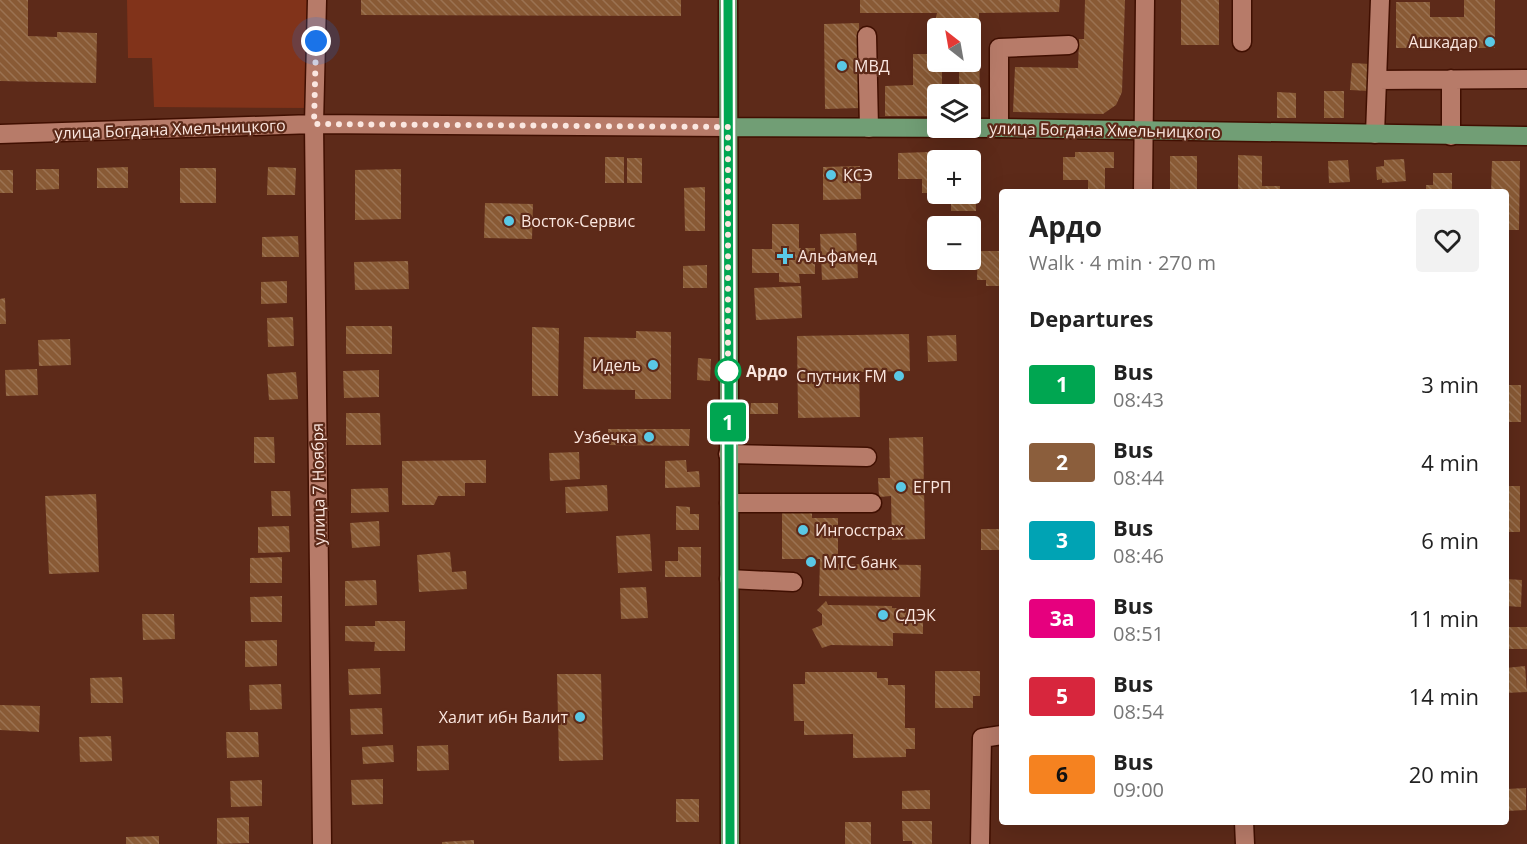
<!DOCTYPE html>
<meta charset="utf-8">
<style>
:root{--surface:#fff;--page:#f2f2f2;--text:#222;--muted:#767676}
body{margin:0;font-family:"Open Sans",sans-serif;background:var(--page);color:var(--text);height:100vh;display:flex;flex-direction:column;font-size:22px;white-space:nowrap}
*{box-sizing:border-box;margin:0}
p{font-size:20px;color:var(--muted)}
.icon{flex:none;width:33px;height:33px;fill:none;stroke:currentColor;stroke-width:2;stroke-linecap:round;stroke-linejoin:round}
.map{position:relative;flex:1;overflow:hidden}
.drawer{position:absolute;left:999px;top:189px;width:510px;height:636px;display:flex;flex-direction:column;background:var(--surface);border-radius:6px;box-shadow:0 6px 24px #0002}
.drawer>*{flex:none}
.badge{padding:0 12px;border-radius:4px;font-size:21px;line-height:39px}
.needle{width:39px;rotate:329deg}
.tools{position:absolute;left:927px;top:18px;display:grid;gap:12px}
.tools a{display:grid;place-items:center;width:54px;height:54px;border-radius:6px;background:var(--surface);box-shadow:0 6px 24px #0002;font-size:30px}
.you{position:absolute;width:30px;height:30px;margin:-15px;border:4px solid #fff;border-radius:50%;background:#1a73e8;box-shadow:0 0 0 9px #1a73e833}
.map>.badge{position:absolute;translate:-50% -50%;box-shadow:0 0 0 3px #fff}
h2{padding:0 30px;font-size:22px;line-height:54px}
.round{display:grid;place-items:center;flex:none;width:63px;height:63px;border-radius:6px;background:var(--page)}
.summary{display:flex;align-items:center;justify-content:space-between;height:102px;padding:0 30px}
h1{font-size:28px;font-weight:700;line-height:45px}
ul{padding:0;list-style:none}
li{display:flex;align-items:center;gap:18px;height:78px;padding:0 30px}
li div{flex:1}
li b{display:block;font-size:22px}
li em{font-style:normal}
li .badge{min-width:66px;font-weight:700;text-align:center}
.map>svg:first-child{display:block}
.garden{fill:#81331a}
.building{fill:url(#building-back-hatch)}
.lines{fill:none;stroke-linecap:round;stroke-linejoin:round}
.minor-casing{stroke:#400f01;stroke-width:21}
.major-casing{stroke:#400f01;stroke-width:21}
.minor{stroke:#b77b69;stroke-width:18}
.major{stroke:#719e75;stroke-width:18}
.line-casing{stroke:#fff;stroke-width:14}
.line{stroke:#00a651;stroke-width:9}
.walk{stroke:#fbe7e0;stroke-width:6;stroke-dasharray:0 10.8}
.poi-dot{fill:#5ac8e5;stroke:#5d2a19;stroke-width:2}
.stop-dot{fill:#fff;stroke:#00a651;stroke-width:3}
.labels{text-anchor:middle;stroke-width:4.5;stroke-linejoin:round;paint-order:stroke}
.poi-label{font-size:16px;fill:#fbe7e0;stroke:#5d2a19;text-anchor:start}
.street-label{font-size:16px;fill:#fbe7e0;stroke:#5d2a19}
.stop-label{font-size:16px;font-weight:bold;fill:#fbe7e0;stroke:#5d2a19;text-anchor:start}
</style>
<div class="map">
<svg width="1527" height="844" viewBox="0 0 1527 844">
<defs>
<pattern id="building-back-hatch" width="6" height="6" patternUnits="userSpaceOnUse" patternTransform="scale(1.5)"><rect width="6" height="6" fill="#895a35"/><path d="M-1 5l2 2M0 0l6 6M5-1l2 2" fill="none" stroke="#9b7252"/></pattern>
</defs>
<rect width="100%" height="100%" fill="#5d2a19"/>
<path class="garden" d="M127,0H312V108L154,107L152,58H128Z"/>
<path class="building" d="M0,0H28V36L57,37V32L97,33L96,83L0,81Z
M361,0H681V16L361,15Z
M860,0H1060L1059,12L979,13L980,115H970V94H959V62H970V28H958V25H934L937,13H860Z
M1085,0H1125L1122,92L1116,105L1103,114L1013,112L1015,67L1078,68L1079,39H1084Z
M1181,0H1219V45H1181Z
M1464,0H1495V48H1396V2H1430V17H1464Z
M859,23L861,108L825,109L824,24Z
M913,54H938V62H942V94H938V116H885V86L913,85Z
M1352,63L1370,64L1369,91L1350,90Z
M1324,91H1344V118H1324Z
M1277,92L1296,93V118H1277Z
M930,152V193H922V179H898V153Z
M975,152L976,211H951V194H970V160H951V153Z
M1075,152H1114V168H1105V192H1088V180H1063V157H1075Z
M1238,155L1262,156V186H1280V192H1238Z
M1170,156H1197V192H1170Z
M605,157H624V183H605Z
M627,158H642V183H627Z
M1404,159L1406,181L1382,183V179L1377,180L1376,167L1384,166V160Z
M1348,160L1350,182L1329,183L1328,161Z
M1492,161H1520L1519,230H1506V192H1491Z
M860,166L861,199L823,200V167Z
M128,167V188H97V168Z
M268,167L296,168L295,195H267Z
M180,168H216V203H180Z
M36,169H59V189L36,190Z
M401,169V219L355,220V170Z
M0,170H13V193H0Z
M1433,173H1452V192H1426V185H1433Z
M705,187V231H685L684,188Z
M485,203L533,204L532,239L484,238Z
M772,224H799V248H815V274H799L800,283L779,282V273H752V249H772Z
M856,233L858,278L822,280L820,234Z
M298,236L299,257H262V237Z
M978,251H1002V286H986V280H977Z
M408,261L409,289L355,290L354,262Z
M707,265V288H683V266Z
M287,281V303L261,304V282Z
M801,286L802,318L756,320L754,288Z
M5,298L6,324H0V299Z
M293,317L294,346L268,347L267,318Z
M346,326H392V354H346Z
M532,327L559,328L558,396H532Z
M636,331L671,332V399H635V390L583,389L584,337L636,338Z
M909,334L910,371L859,372L860,417L798,418L797,336Z
M956,335L957,361L928,362L927,336Z
M70,339L71,365L39,366L38,340Z
M698,358L711,359L710,381L697,380Z
M37,369L38,395L6,396L5,370Z
M379,370V397L344,398L343,371Z
M296,372L298,399L269,400L267,374Z
M1506,385H1521V422H1506Z
M751,403H778V414H750Z
M346,413H380L381,445H346Z
M608,429H690L689,446L608,445Z
M254,437H274L275,463H254Z
M923,437L925,539L892,540L891,496L879,497L878,478H890L889,438Z
M579,452L580,479L550,481L549,453Z
M486,460V483H465V496H438L434,505H402V461Z
M686,460L687,472L699,471L700,487L665,488V461Z
M607,485L608,511L566,513L565,487Z
M1506,486H1520V532H1506Z
M388,488L389,512L351,513V489Z
M271,491H290L291,516H272Z
M96,494L99,572L49,574L45,496Z
M676,506L690,507V514H699V530H676Z
M782,512H812V518H838V564L921,565L920,597L819,596L820,559H782Z
M379,521L380,546L352,548L350,523Z
M289,526L290,552L258,553V527Z
M981,529H1002V550H981Z
M650,534L652,571L618,573L616,536Z
M678,547H701V577H665V561H678Z
M450,552L452,572L466,571L467,589L419,592L417,555Z
M282,557V583H250V558Z
M1506,579L1522,580L1521,607L1506,606Z
M376,580L377,605L345,606V581Z
M646,587L648,618L621,619L620,588Z
M282,596V622H251L250,597Z
M826,601L828,605L892,606V608L923,609V634L893,633V646L831,645L822,648L812,629L822,625V614L817,610Z
M142,614H174L175,639L143,640Z
M375,621H405V651H374L375,642L345,641V626H375Z
M1506,627H1527V649H1506Z
M277,640V666L245,667V641Z
M1525,666L1527,692L1506,693V668Z
M380,668L381,694L349,695L348,669Z
M935,671H980V696H973V708H935Z
M805,672H877V678H888V685H905V728H915V749H906V757L853,758V734L804,735V721H794L793,684H805Z
M557,674H601L603,760L559,761Z
M122,677L123,703H91L90,678Z
M281,684L282,709L250,710L249,685Z
M0,705L40,706L39,732L0,730Z
M382,708L383,734L351,735L350,709Z
M226,732H258L259,757L227,758Z
M111,736L112,761L80,762L79,737Z
M393,745L394,762L363,764L362,747Z
M448,745L449,770L417,771V746Z
M383,779V804L352,805L351,780Z
M262,780V806L231,807L230,781Z
M1526,788V810L1506,811V789Z
M930,790V809H902V791Z
M676,799H699V822H676Z
M249,817V843L217,844V818Z
M902,821H932V844H912V841H903Z
M845,822H871V844H845Z
M1279,822H1314V825H1278Z
M159,836V844H126V837Z
M474,840V844H442V842Z"/>
<g class="lines">
<g class="minor-casing">
<path id="minor" d="M317,0L314,124L322,844
M1242,0V42
M867,36L869,128
M1377,80L1527,79
M999,128V48L1069,45
M0,134L314,124L728,127
M1375,134L1380,0
M1451,136V79
M1143,192L1145,0
M728,454L867,457
M729,503H872
M729,579L793,582
M1244,822L1245,844
M980,844L982,738L1002,735"/>
</g>
<g class="major-casing">
<path id="major" d="M728,0L730,844
M728,127L999,128L1527,136"/>
</g>
<use href="#minor" class="minor"/>
<use href="#major" class="major"/>
</g>
<g class="lines">
<g class="line-casing">
<path id="line" d="M728,0L730,844"/>
</g>
<use href="#line" class="line"/>
<path class="walk" d="M316,41L314,124L728,127V371"/>
</g>
<g class="poi-dot">
<circle cx="1490" cy="42" r="6"/>
<circle cx="842" cy="66" r="6"/>
<circle cx="831" cy="175" r="6"/>
<circle cx="509" cy="221" r="6"/>
<path d="M782 247h6v6h6v6h-6v6h-6v-6h-6v-6h6z"/>
<circle cx="653" cy="365" r="6"/>
<circle cx="899" cy="376" r="6"/>
<circle cx="649" cy="437" r="6"/>
<circle cx="901" cy="487" r="6"/>
<circle cx="803" cy="530" r="6"/>
<circle cx="811" cy="562" r="6"/>
<circle cx="883" cy="615" r="6"/>
<circle cx="580" cy="717" r="6"/>
</g>
<circle class="stop-dot" cx="728" cy="371" r="12"/>
<g class="labels">
<g class="poi-label">
<text x="1478" y="48" text-anchor="end">Ашкадар</text>
<text x="854" y="72">МВД</text>
<text x="843" y="181">КСЭ</text>
<text x="521" y="227">Восток-Сервис</text>
<text x="798" y="262">Альфамед</text>
<text x="641" y="371" text-anchor="end">Идель</text>
<text x="887" y="382" text-anchor="end">Спутник FM</text>
<text x="637" y="443" text-anchor="end">Узбечка</text>
<text x="913" y="493">ЕГРП</text>
<text x="815" y="536">Ингосстрах</text>
<text x="823" y="568">МТС банк</text>
<text x="895" y="621">СДЭК</text>
<text x="568" y="723" text-anchor="end">Халит ибн Валит</text>
</g>
<g class="street-label">
<text transform="translate(170 129) rotate(-2)" y="6">улица Богдана Хмельницкого</text>
<text transform="translate(1105 130) rotate(1)" y="6">улица Богдана Хмельницкого</text>
<text transform="translate(318 484) rotate(-91)" y="6">улица 7 Ноября</text>
</g>
<g class="stop-label">
<text x="746" y="377">Ардо</text>
</g>
</g>
</svg>
<div class="tools">
<a><svg class="needle" viewBox="-14 -14 28 28"><path d="M0-13l5 13h-10z" fill="#e53935"/><path d="M0 13l5-13h-10z" fill="#767676"/></svg></a>
<a><svg class="icon" aria-label="layers" viewBox="0 0 24 24"><path d="M12 4l9 5-9 5-9-5zM3 14l9 5 9-5"/></svg></a>
<a>+</a>
<a>−</a>
</div>
<div class="you" style="left:316px;top:41px"></div>
<b class="badge" style="left:728px;top:422px;background:#00a651;color:#fff">1</b>
<section class="drawer">
<div class="summary"><div><h1>Ардо</h1><p>Walk · 4 min · 270 m</p></div><a class="round"><svg class="icon" aria-label="heart" viewBox="0 0 24 24"><path d="M12 20l-8-8c-3-5 5-10 8-4 3-6 11-1 8 4z"/></svg></a></div>
<h2>Departures</h2>
<ul>
<li><span class="badge" style="background:#00a651;color:#fff">1</span><div><b>Bus</b><p>08:43</p></div><em>3 min</em></li>
<li><span class="badge" style="background:#8b5e3c;color:#fff">2</span><div><b>Bus</b><p>08:44</p></div><em>4 min</em></li>
<li><span class="badge" style="background:#00a3b4;color:#fff">3</span><div><b>Bus</b><p>08:46</p></div><em>6 min</em></li>
<li><span class="badge" style="background:#e6007e;color:#fff">3а</span><div><b>Bus</b><p>08:51</p></div><em>11 min</em></li>
<li><span class="badge" style="background:#d7263d;color:#fff">5</span><div><b>Bus</b><p>08:54</p></div><em>14 min</em></li>
<li><span class="badge" style="background:#f58220;color:#111">6</span><div><b>Bus</b><p>09:00</p></div><em>20 min</em></li>
</ul>
</section>
</div>
